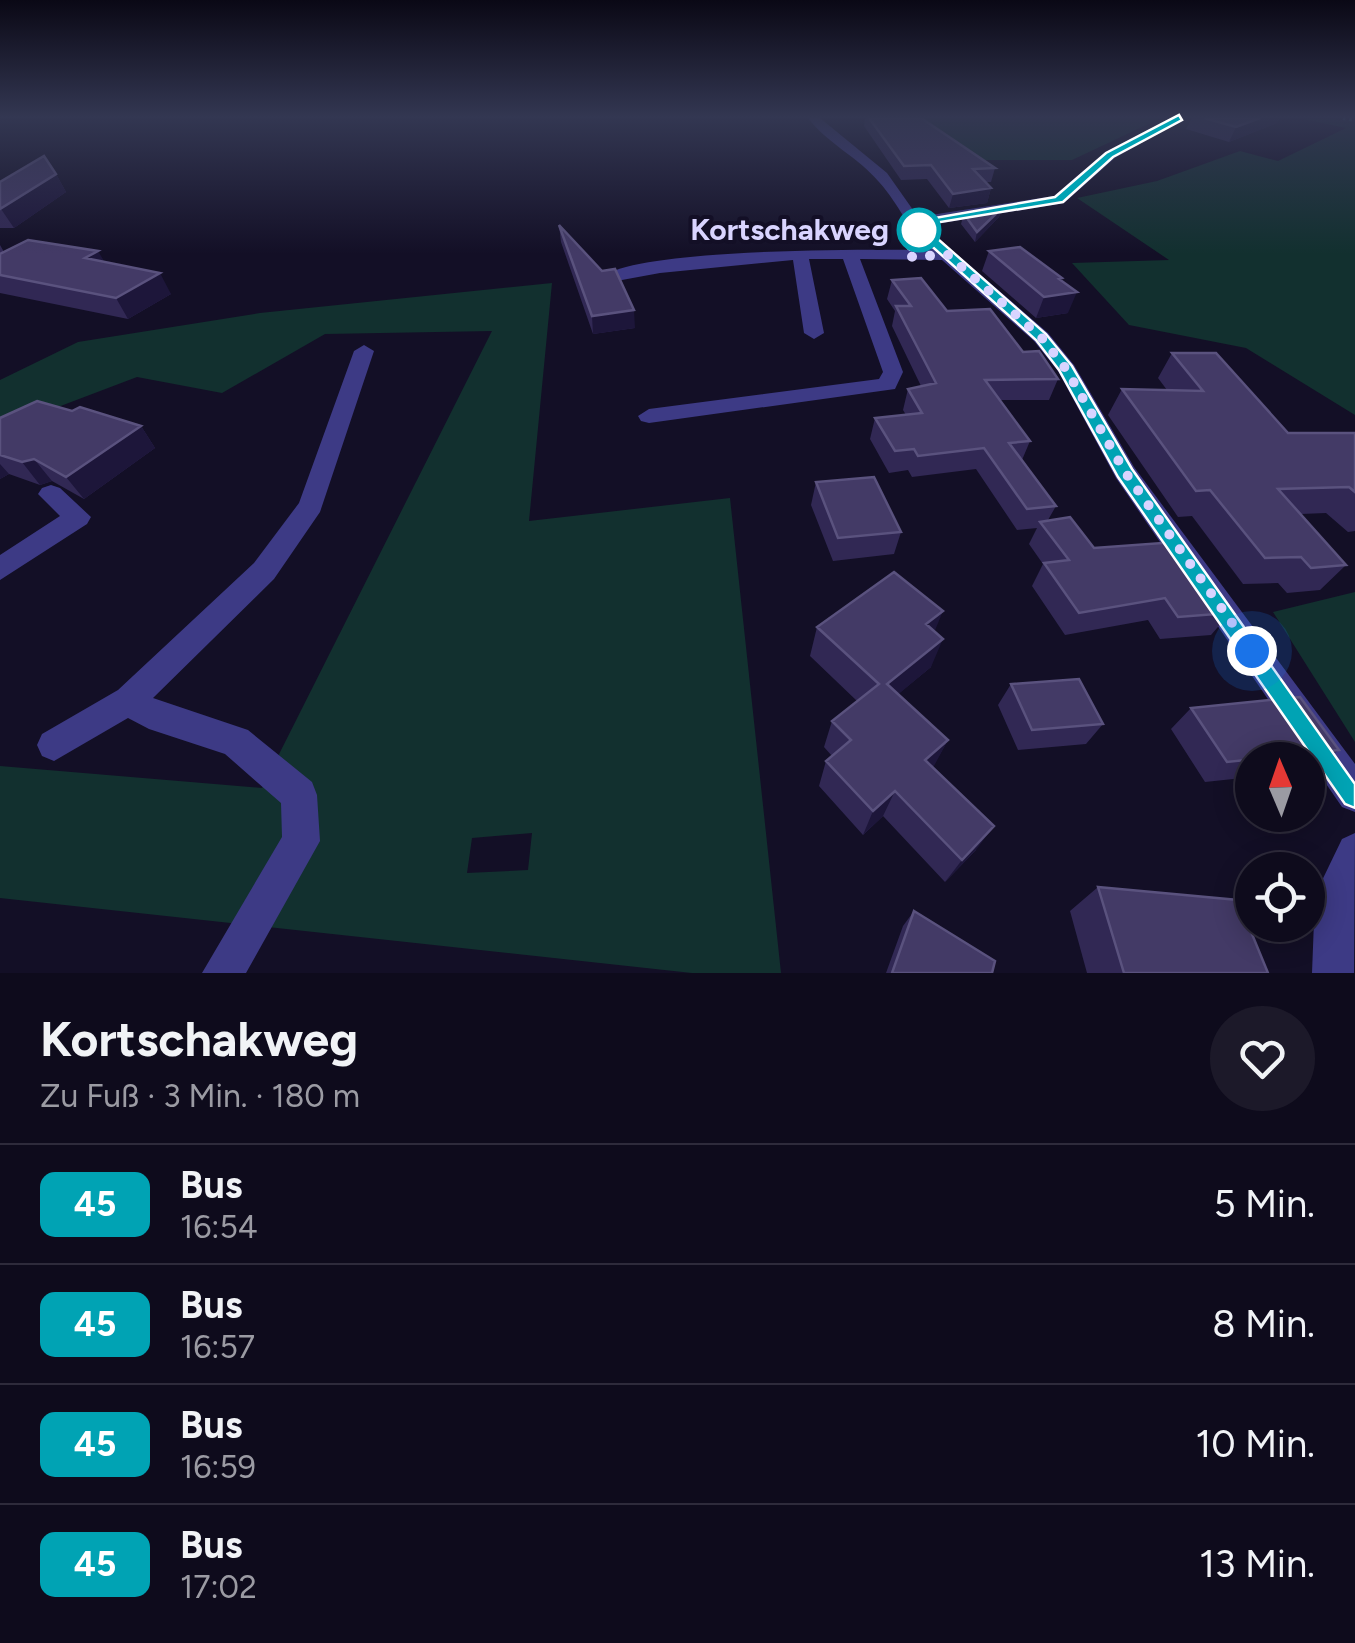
<!DOCTYPE html>
<html lang="de">
<meta charset="utf-8">
<style>
:root{--surface:#0e0b1c;--page:#1c1929;--text:#f1f3f6;--muted:#9b9ba3;--line:#2e2b3b}
body{margin:0;font-family:Figtree,sans-serif;background:var(--page);color:var(--text);height:100vh;display:flex;flex-direction:column;font-size:38px;white-space:nowrap}
*{box-sizing:border-box;margin:0}
p{font-size:32px;color:var(--muted)}
.icon{flex:none;width:55px;height:55px;fill:none;stroke:currentColor;stroke-width:2;stroke-linecap:round;stroke-linejoin:round}
.map{position:relative;height:973px;overflow:hidden}
.details{display:flex;flex-direction:column;background:var(--surface);flex:1}
.details>*{flex:none}
.badge{padding:0 20px;border-radius:15px;font-size:35px;line-height:65px}
.needle{width:65px;rotate:358deg}
.buttons{position:absolute;left:1235px;top:742px;display:grid;gap:20px}
.buttons a{display:grid;place-items:center;width:90px;height:90px;border-radius:50%;background:var(--surface);box-shadow:0 5px 25px #0003,0 0 0 2px var(--line);font-size:50px}
.you{position:absolute;width:50px;height:50px;margin:-25px;border:8px solid #fff;border-radius:50%;background:#1a73e8;box-shadow:0 0 0 15px #1a73e833}
.map>.badge{position:absolute;translate:-50% -50%;box-shadow:0 0 0 5px #fff}
.round{display:grid;place-items:center;flex:none;width:105px;height:105px;border-radius:52px;background:var(--page)}
.summary{display:flex;align-items:center;justify-content:space-between;height:170px;padding:0 40px}
h1{font-size:48px;font-weight:700;line-height:75px}
ul{padding:0;list-style:none}
li{display:flex;align-items:center;gap:30px;height:120px;padding:0 40px;border-top:2px solid var(--line)}
li div{flex:1}
li b{display:block;font-size:38px}
li em{font-style:normal}
li .badge{min-width:110px;font-weight:700;text-align:center}
.map>svg:first-child{display:block}
.green{fill:#12302f;fill-rule:evenodd}
.lines{fill:none;stroke-linecap:round;stroke-linejoin:round}
.path{stroke:#2fb8b0;stroke-width:4;stroke-dasharray:2.5 4;stroke-linecap:butt}
.minor{fill:#3d3a85;fill-rule:evenodd}
.wall{fill:#312854}
.shaded-wall{fill:#1d163a}
.building{fill:#433a66;stroke:#5a527e;stroke-width:2.5}
.line{fill:#00a3b4;stroke:#fff;stroke-width:2.5}
.walk{stroke:#d9d4ff;stroke-width:10;stroke-dasharray:0 18}
.stop-dot{fill:#fff;stroke:#00a3b4;stroke-width:5}
.labels{text-anchor:middle;stroke-width:8;stroke-linejoin:round;paint-order:stroke}
.far-stop-label{font-size:30px;font-weight:bold;fill:#d9d4ff;stroke:#130f26;text-anchor:end}
</style>
<div class="map">
<svg width="1355" height="973" viewBox="0 0 1355 973">
<rect width="100%" height="100%" fill="#130f26"/>
<path class="green" d="M877,118H1161L1072,160H961Z
M1298,118L1355,120V415L1246,348L1129,325L1072,263L1169,260L1077,198L1157,181L1240,151L1278,161L1346,128Z
M552,283L529,521L730,498L781,973H692L0,898V766L262,788L492,331L325,334L222,393L137,377L0,429V380L78,342L260,313ZM532,833L528,870L467,873L472,838Z
M1355,592V742L1273,612Z"/>
<g class="lines">
<path class="path" d="M1343,118L1355,120"/>
<path class="minor" d="M808,118H820L887,173L918,217L1054,196L1105,152L1170,118H1185L1115,158L1064,203L924,226L1048,333L1074,365L1134,467L1355,764V812L1342,807L1116,478L1058,371L1034,341L942,260L860,259L903,372L895,389L649,423L641,421L638,416L649,409L879,379L883,372L843,259H809L824,333L814,339L804,333L793,260L660,273L611,282L602,277C638,248 875,249 931,250C907,229 900,205 879,182C858,157 828,144 808,118Z
M364,345L374,351L320,512L274,579L153,698L248,730L312,782L317,795L320,841L246,973H202L282,837L281,803L225,754L149,729L128,718L54,761L42,756L37,745L42,734L118,690L254,563L299,503L354,351Z
M51,485L60,488L91,517L87,524L0,580V555L60,516L38,494L42,488Z
M1355,833L1354,973H1312L1315,895L1342,839Z"/>
</g>
<path class="wall" d="M865,118H921L995,168L991,182H986L991,188L987,203L949,208L927,179L901,180L864,126Z
M1192,118H1280L1277,123L1229,142L1186,129Z
M56,174L66,192L14,228H0V182Z
M1002,208L999,217L975,242L961,224L964,214Z
M559,225L635,328L593,334L561,242Z
M0,245L4,252L105,262L171,294L128,319L0,293Z
M989,251L1062,278L1061,280L1068,313L1036,318L982,271Z
M892,280L1023,352L1058,379L1049,400H1000L1030,441L1022,460L1056,506L1048,520L1094,548L1230,613L1211,635L1160,639L1148,620L1065,635L1032,586L1043,564L1029,544L1037,528L1017,530L976,469L912,477L908,470L889,473L870,439L875,418L906,415L903,410L908,389L921,386L892,326L895,311L887,299Z
M1172,353L1288,433H1355V531L1348,532L1326,513L1301,514L1346,565L1320,590L1287,593L1278,583L1243,584L1192,516L1178,517L1108,415L1122,389L1167,390L1158,378Z
M72,411L141,426L155,448L84,499L52,481L40,485L9,474L0,479V418Z
M816,482L901,532L894,554L833,561L811,505Z
M817,627L935,632L931,667L898,694L948,740L932,768L976,850L945,882L883,816L863,835L819,786L826,761L832,756L824,747L832,721L857,701L810,656Z
M1011,684L1103,724L1086,744L1018,750L998,705Z
M1191,708L1339,750L1312,770H1308V760H1252V777L1205,782L1171,729Z
M1098,887L1268,973H1087L1070,911Z
M914,911L992,973H886L903,926Z"/>
<path class="shaded-wall" d="M1260,118H1280L1277,123L1229,142L1236,127Z
M56,174L66,192L14,228L1,209Z
M991,188L987,203L949,208L953,194Z
M1002,208L999,217L975,242L977,232Z
M98,251L110,271L85,258Z
M160,273L171,294L128,319L116,298Z
M1062,278L1055,295L1077,292L1068,313L1036,318L1044,297L1059,279Z
M634,310L635,328L593,334L592,316Z
M141,426L155,448L84,499L66,477Z
M34,459L52,481L40,485L22,462Z
M0,464L9,474L0,479Z
M943,611L931,640L926,624Z
M943,639L931,667L877,712L887,684Z
M948,740L934,766L912,786L925,760Z
M895,791L883,816L863,835L873,811Z
M994,826L976,850L945,882L962,860Z"/>
<path class="building" d="M869,118H921L995,168L973,169L991,188L953,194L931,165L904,166Z
M1204,118H1260L1236,127Z
M44,156L56,174L0,209V182Z
M1002,208L977,232L964,214Z
M559,225L602,271L615,269L634,310L592,316Z
M28,240L98,251L85,258L160,273L116,298L0,275V254Z
M1020,247L1062,278L1059,279L1077,292L1044,297L989,251Z
M921,278L947,311L990,309L1023,352L1039,351L1058,379L985,380L1030,441L1009,443L1056,506L1027,509L984,448L918,456L914,449L895,451L875,418L922,413L908,389L936,383L896,306H911L892,280Z
M1172,353H1216L1288,433H1355V492L1349,487L1278,489L1346,565L1311,568L1301,557L1265,558L1210,490L1196,491L1122,389L1203,391Z
M37,401L72,411L80,407L141,426L66,477L34,459L22,462L0,455V418Z
M874,477L901,532L838,538L816,482Z
M1070,517L1094,548L1176,542L1230,613L1178,617L1165,598L1079,613L1044,563L1069,560L1040,522Z
M894,572L943,611L926,624L943,639L887,684L948,740L925,760L994,826L962,860L895,791L873,811L826,761L851,740L832,721L879,684L817,627Z
M1079,679L1103,724L1032,730L1011,684Z
M1300,697L1339,750L1227,762L1191,708Z
M1098,887L1238,900L1268,973H1124Z
M914,911L995,961L992,973H892Z"/>
<linearGradient id="sky" x2="0" y2="1"><stop stop-color="#0a0815"/><stop offset="0.46" stop-color="#333752"/><stop offset="1" stop-color="#333752" stop-opacity="0"/></linearGradient>
<rect width="1355" height="254" fill="url(#sky)"/>
<path class="line" d="M1179,115L1182,120L1113,157L1063,202L922,225L1046,334L1072,366L1132,469L1355,784V808L1345,804L1118,477L1059,370L1036,340L906,223L1055,197L1106,153Z"/>
<g class="lines">
<path class="walk" d="M919,230L906,257L948,255L1041,337L1066,369L1125,472L1252,651"/>
</g>
<circle class="stop-dot" cx="919" cy="230" r="20"/>
<g class="labels">
<g class="far-stop-label">
<text x="889" y="240">Kortschakweg</text>
</g>
</g>
</svg>
<div class="buttons">
<a><svg class="needle" viewBox="-14 -14 28 28"><path d="M0-13l5 13h-10z" fill="#e53935"/><path d="M0 13l5-13h-10z" fill="#9b9ba3"/></svg></a>
<a><svg class="icon" aria-label="locate" viewBox="0 0 24 24"><circle cx="12" cy="12" r="6"/><path d="M12 2v4M12 18v4M2 12h4M18 12h4"/></svg></a>
</div>
<div class="you" style="left:1252px;top:651px"></div>
</div>
<section class="details">
<div class="summary"><div><h1>Kortschakweg</h1><p>Zu Fuß · 3 Min. · 180 m</p></div><a class="round"><svg class="icon" aria-label="heart" viewBox="0 0 24 24"><path d="M12 20l-8-8c-3-5 5-10 8-4 3-6 11-1 8 4z"/></svg></a></div>
<ul>
<li><span class="badge" style="background:#00a3b4;color:#fff">45</span><div><b>Bus</b><p>16:54</p></div><em>5 Min.</em></li>
<li><span class="badge" style="background:#00a3b4;color:#fff">45</span><div><b>Bus</b><p>16:57</p></div><em>8 Min.</em></li>
<li><span class="badge" style="background:#00a3b4;color:#fff">45</span><div><b>Bus</b><p>16:59</p></div><em>10 Min.</em></li>
<li><span class="badge" style="background:#00a3b4;color:#fff">45</span><div><b>Bus</b><p>17:02</p></div><em>13 Min.</em></li>
</ul>
</section>
